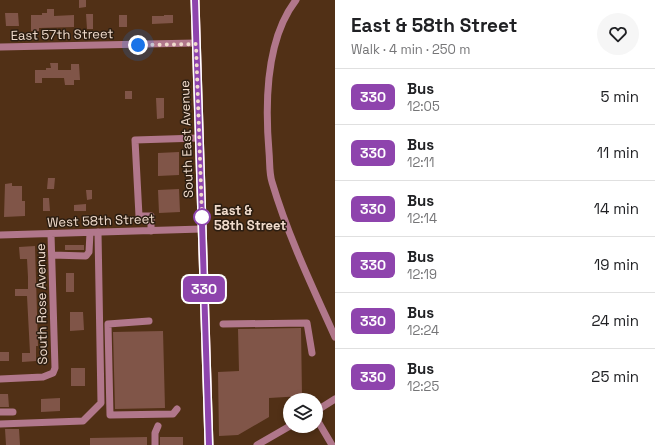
<!DOCTYPE html>
<meta charset="utf-8">
<style>
:root{--surface:#fff;--page:#f6f6f6;--text:#202124;--muted:#757577;--line:#e0e0e0}
body{margin:0;font-family:"Space Grotesk",sans-serif;background:var(--page);color:var(--text);height:100vh;display:flex;flex-direction:column;font-size:15px;white-space:nowrap}
*{box-sizing:border-box;margin:0}
p{font-size:13px;color:var(--muted)}
.icon{flex:none;width:22px;height:22px;fill:none;stroke:currentColor;stroke-width:2;stroke-linecap:round;stroke-linejoin:round}
.map{position:relative;flex:1;overflow:hidden}
.side{display:flex;flex-direction:column;background:var(--surface);width:320px}
.side>*{flex:none}
.badge{padding:0 8px;border-radius:6px;font-size:14px;line-height:26px}
.controls{position:absolute;left:283px;top:393px;display:grid;gap:8px}
.controls a{display:grid;place-items:center;width:40px;height:40px;border-radius:50%;background:var(--surface);box-shadow:0 2px 6px #0003;font-size:20px}
.you{position:absolute;width:20px;height:20px;margin:-10px;border:3px solid #fff;border-radius:50%;background:#1a73e8;box-shadow:0 0 0 6px #1a73e833}
.map>.badge{position:absolute;translate:-50% -50%;box-shadow:0 0 0 2px #fff}
.round{display:grid;place-items:center;flex:none;width:42px;height:42px;border-radius:21px;background:var(--page)}
.overview{display:flex;align-items:center;justify-content:space-between;height:68px;padding:0 16px}
h1{font-size:19px;font-weight:700;line-height:30px}
ul{padding:0;list-style:none}
li{display:flex;align-items:center;gap:12px;height:56px;padding:0 16px;border-top:1px solid var(--line)}
li div{flex:1}
li b{display:block;font-size:15px}
li em{font-style:normal}
li .badge{min-width:44px;font-weight:700;text-align:center}
main{display:flex;flex:1;min-height:0}
.map>svg:first-child{display:block}
.building{fill:#805548}
.lines{fill:none;stroke-linecap:round;stroke-linejoin:round}
.minor{stroke:#b1778b;stroke-width:7}
.major{stroke:#fdcddc;stroke-width:9}
.line-casing{stroke:#fff;stroke-width:9}
.line{stroke:#8e44ad;stroke-width:6}
.walk{stroke:#f0dbcc;stroke-width:4;stroke-dasharray:0 7.2}
.stop-dot{fill:#fff;stroke:#8e44ad;stroke-width:2}
.labels{text-anchor:middle;stroke-width:3;stroke-linejoin:round;paint-order:stroke}
.street-label{font-size:13px;fill:#f0dbcc;stroke:#2b1d11}
.stop-label{font-size:13px;font-weight:bold;fill:#f0dbcc;stroke:#2b1d11;text-anchor:start}
</style>
<main>
<div class="map">
<svg width="335" height="445" viewBox="0 0 335 445">
<rect width="100%" height="100%" fill="#513016"/>
<path class="building" d="M79,0H86V7L79,8Z
M47,9H54V16L74,15V27L39,28V31H31V15H42V13H47Z
M5,13H18L19,26H6Z
M86,14H93V29H87Z
M119,15H127V27H119Z
M164,15H173V23L152,24V16H164Z
M50,63H58V70H71V64H79L80,80H74V85H65L64,78H42V83H35V70H46V68H51Z
M125,91H132V99H125Z
M156,98H164V118L157,119Z
M179,152V175L158,176V153Z
M48,178H55L54,189H47Z
M12,183V186H22V201H25V216L4,217L5,184Z
M179,189L180,212L159,213L158,190Z
M86,190H92V199L87,200Z
M43,198H49L50,211H43Z
M86,204V211H74V205Z
M65,245H84V250H65Z
M35,246L38,346H36V361L22,362V353H30L27,296H15V289H28V277L27,259H20L19,247Z
M66,273H74V292H66Z
M70,312H83L84,330L70,331Z
M301,328L302,396L269,398V417L238,435L219,436L218,372L239,371L238,329Z
M163,331L165,408L115,409L113,332Z
M0,352H9V361H0Z
M71,368H85V386H71Z
M0,394H8L9,407H0Z
M60,398V411L41,412V399Z
M5,429H19L20,445H6Z
M147,437V445H90V438Z
M160,437H183V445H160Z"/>
<g class="lines">
<path class="minor" d="M296,0C265,40 265,104 269,152C270,162 269,173 272,182C288,236 312,286 335,337
M0,47L196,43
M151,231V216H139L135,140L199,138
M0,235L202,229
M52,255L86,256L89,252L90,233
M149,321L108,324L110,415L173,414L177,409
M223,324L307,323L312,353
M0,379L43,377L53,373L55,368L51,234
M316,411L335,399
M0,412H13
M316,418L332,445
M0,424L83,421L101,403L98,232
M155,445V433L158,426
M257,445L290,426"/>
<path class="major" d="M195,0L209,445"/>
</g>
<g class="lines">
<g class="line-casing">
<path id="line" d="M195,0L209,445"/>
</g>
<use href="#line" class="line"/>
<path class="walk" d="M138,45L196,44L202,217"/>
</g>
<circle class="stop-dot" cx="202" cy="217" r="8"/>
<g class="labels">
<g class="street-label">
<text transform="translate(62 34) rotate(-1)" y="5">East 57th Street</text>
<text transform="translate(186 139) rotate(-92)" y="5">South East Avenue</text>
<text transform="translate(101 220) rotate(-2)" y="5">West 58th Street</text>
<text transform="translate(41 304) rotate(-91)" y="5">South Rose Avenue</text>
</g>
<g class="stop-label">
<text x="214" y="215">East &amp;<tspan x="214" dy="15">58th Street</tspan></text>
</g>
</g>
</svg>
<div class="controls">
<a><svg class="icon" aria-label="layers" viewBox="0 0 24 24"><path d="M12 4l9 5-9 5-9-5zM3 14l9 5 9-5"/></svg></a>
</div>
<div class="you" style="left:138px;top:45px"></div>
<b class="badge" style="left:204px;top:289px;background:#8e44ad;color:#fff">330</b>
</div>
<section class="side">
<div class="overview"><div><h1>East &amp; 58th Street</h1><p>Walk · 4 min · 250 m</p></div><a class="round"><svg class="icon" aria-label="heart" viewBox="0 0 24 24"><path d="M12 20l-8-8c-3-5 5-10 8-4 3-6 11-1 8 4z"/></svg></a></div>
<ul>
<li><span class="badge" style="background:#8e44ad;color:#fff">330</span><div><b>Bus</b><p>12:05</p></div><em>5 min</em></li>
<li><span class="badge" style="background:#8e44ad;color:#fff">330</span><div><b>Bus</b><p>12:11</p></div><em>11 min</em></li>
<li><span class="badge" style="background:#8e44ad;color:#fff">330</span><div><b>Bus</b><p>12:14</p></div><em>14 min</em></li>
<li><span class="badge" style="background:#8e44ad;color:#fff">330</span><div><b>Bus</b><p>12:19</p></div><em>19 min</em></li>
<li><span class="badge" style="background:#8e44ad;color:#fff">330</span><div><b>Bus</b><p>12:24</p></div><em>24 min</em></li>
<li><span class="badge" style="background:#8e44ad;color:#fff">330</span><div><b>Bus</b><p>12:25</p></div><em>25 min</em></li>
</ul>
</section>
</main>
